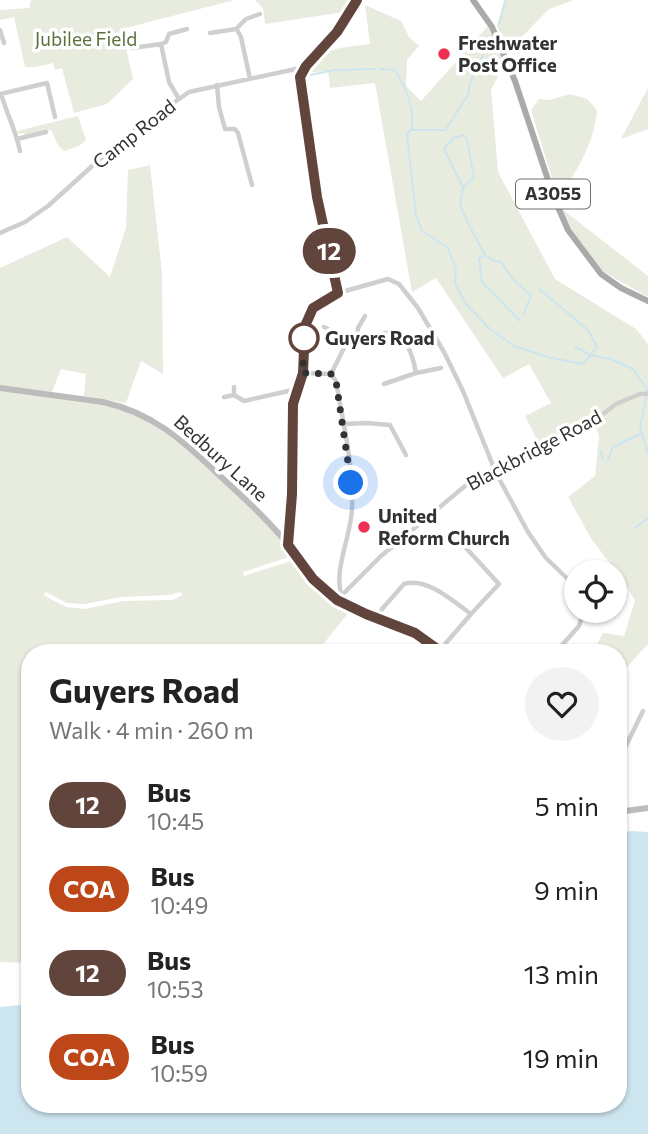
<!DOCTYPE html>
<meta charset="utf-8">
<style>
:root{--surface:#fff;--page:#f2f2f2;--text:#222;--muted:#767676}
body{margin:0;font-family:Commissioner,sans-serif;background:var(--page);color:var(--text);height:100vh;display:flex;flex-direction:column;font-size:26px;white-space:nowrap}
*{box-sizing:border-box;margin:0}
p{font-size:23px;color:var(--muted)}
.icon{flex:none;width:38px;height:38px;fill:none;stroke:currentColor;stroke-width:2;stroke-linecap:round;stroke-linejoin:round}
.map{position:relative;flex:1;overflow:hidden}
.sheet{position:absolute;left:21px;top:644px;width:606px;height:469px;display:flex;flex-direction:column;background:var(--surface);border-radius:28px;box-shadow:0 2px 5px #0004}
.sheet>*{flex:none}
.badge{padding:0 14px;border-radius:23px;font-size:24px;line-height:46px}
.tools{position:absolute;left:564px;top:560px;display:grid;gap:14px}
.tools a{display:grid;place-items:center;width:63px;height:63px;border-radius:50%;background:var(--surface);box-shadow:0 2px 5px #0004;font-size:35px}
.you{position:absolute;width:35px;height:35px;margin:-18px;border:5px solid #fff;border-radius:50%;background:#1a73e8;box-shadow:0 0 0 10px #1a73e833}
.map>.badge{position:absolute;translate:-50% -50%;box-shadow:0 0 0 4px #fff}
.round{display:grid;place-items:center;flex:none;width:74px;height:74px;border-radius:37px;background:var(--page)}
.head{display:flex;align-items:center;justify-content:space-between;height:119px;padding:0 28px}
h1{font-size:33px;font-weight:700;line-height:52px}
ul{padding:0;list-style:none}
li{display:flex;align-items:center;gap:21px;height:84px;padding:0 28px}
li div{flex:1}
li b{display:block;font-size:26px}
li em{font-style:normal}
li .badge{min-width:77px;font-weight:700;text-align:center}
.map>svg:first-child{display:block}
.green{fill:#e7ecde;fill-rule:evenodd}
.water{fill:#cde5ef}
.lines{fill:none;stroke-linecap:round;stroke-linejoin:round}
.stream{stroke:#cde5ef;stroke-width:2}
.street{stroke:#cfcfcf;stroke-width:4.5}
.secondary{stroke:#bcbcbc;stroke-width:6}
.primary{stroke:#aaa;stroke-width:6}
.line-casing{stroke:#fff;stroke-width:16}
.line{stroke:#61453c;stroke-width:10}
.walk{stroke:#323232;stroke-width:7;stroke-dasharray:0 12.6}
.poi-dot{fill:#ed3153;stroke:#fff;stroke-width:2.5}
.stop-dot{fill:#fff;stroke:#61453c;stroke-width:3.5}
.labels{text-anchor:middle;stroke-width:7;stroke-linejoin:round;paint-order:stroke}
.shield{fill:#fff;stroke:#707070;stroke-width:2}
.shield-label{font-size:18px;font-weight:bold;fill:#323232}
.park-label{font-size:19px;fill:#5b713d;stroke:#fff}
.poi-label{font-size:19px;font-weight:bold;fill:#323232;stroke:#fff;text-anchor:start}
.street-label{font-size:19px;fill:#323232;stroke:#fff}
.stop-label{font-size:19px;font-weight:bold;fill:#323232;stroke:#fff;text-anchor:start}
</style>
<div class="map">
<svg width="648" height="1134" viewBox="0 0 648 1134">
<rect width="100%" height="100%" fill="#fff"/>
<path class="green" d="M34,0H234L122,29L133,79L107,104L74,113L62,68L55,70L53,63L36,67H25L14,17L0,20V10L30,8V1Z
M255,0H353L344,12L265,24L263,8Z
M504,0H574L549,9L507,52L497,26Z
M365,5L401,21L409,37L419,46L407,60L406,86L421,101L488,26L505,63L491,90L498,172L555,279L636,329L648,344V644L618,677V653H593L603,633L624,636L635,600L620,576L592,540L568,497L595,476L599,437L594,419L541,447L525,416L551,403L529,364L503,378L436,278L412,292L375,83L330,88L328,71L304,73C321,46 342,48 370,44Z
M648,88V129L621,139Z
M570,94L587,99L597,110C594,144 577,171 558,198L531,110L539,99L550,100Z
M78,116L86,140L79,146L64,151L58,145L51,130L25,136L24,133L18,134L17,131Z
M150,165L162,273L163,374L141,361L126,403L84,396L86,374L61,369L52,392L0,387V268L67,237L110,277L126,228L128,170Z
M562,209L648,276V297L602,271L571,229Z
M0,390C34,393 67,398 100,404C110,406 122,407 132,411C166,423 277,523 292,556L243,572L244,576L294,560L315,589L350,611L316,653H30V963L0,962ZM46,592L67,603L84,604L122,597L170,595L180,592L183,595L172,600L123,601L85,609L66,607L43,595Z"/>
<path class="water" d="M632,831L648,832V1134H0V1007L30,1004V1104H618V833Z"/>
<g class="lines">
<path class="stream" d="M499,24L506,0
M491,38L470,83L468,95L445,130H411L407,134L416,215L422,231L448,248L456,269L455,283L465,303L490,329L514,346L548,357L582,364L591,355L597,347L588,330L539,289
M380,69L395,70C406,88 415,108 411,130
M310,75L335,70L375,69
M463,188L474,176L467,140L464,135L454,138L444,149L463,188L460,205L470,227L485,255L492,260L501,262L512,278L531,296L523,315
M483,256L479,259L482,282L520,321
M575,347L591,355L610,359L633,369L647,389V392
M646,397L640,427L648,453
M601,451L603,460
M608,460L613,447L640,434
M635,528L648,518"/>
<path class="street" d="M0,30L4,43
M237,30L241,37L250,79
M210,33L236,29L246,19L260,14
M161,44L166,42L169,34L187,29
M132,48L161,44L169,82L179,99
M217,85L219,107L225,129H235L238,133L252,185
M0,94L47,83L55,117
M1,94C7,114 16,131 20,151
M17,139L46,132
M0,233L25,222L48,206L122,139L189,92L305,67
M338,293L321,219L300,80L305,67L324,48L357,0
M324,327L343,337L347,342
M357,340L358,328L365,316
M303,373L331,374L336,381C343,423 354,466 352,509C351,536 334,568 341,594
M331,374L347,342C355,340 362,341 369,339C375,338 380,335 385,333C406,329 413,357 416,373L441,368
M384,384L416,373
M234,387V395
M224,397L234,395L244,401L297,389
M344,424L367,423L390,425L406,455
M288,545L293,404L303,373L304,332L308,316L313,308L338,293L388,279L399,284L418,308L444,352L463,391L496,473L528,532L546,558L576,587
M466,548L499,584L471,614
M337,600L381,556L465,486L496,473L566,435L603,414L616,404L640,394H648
M377,618L382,609L404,584C427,577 453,601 471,614L440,650
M555,653L579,626L584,611
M618,762L643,711"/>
<path class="secondary" d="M0,388L103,402C153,413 182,440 218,474C242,496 265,517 286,542C300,559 307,577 326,592C361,620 411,620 443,653
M618,812L648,808"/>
<path class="primary" d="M473,0L492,27L515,81L554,198L568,230L601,274L621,288L648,301"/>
</g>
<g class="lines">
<g class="line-casing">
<path id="line" d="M357,0L337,32L306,66L300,77L317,197L338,293L313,308L305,326L303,373L293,404L292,494L288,545L313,579L337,600L366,614L415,633L443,653"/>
</g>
<use href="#line" class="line"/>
<path class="walk" d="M304,338L303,373L331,374L336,381L351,483"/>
</g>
<g class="poi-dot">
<circle cx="444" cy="54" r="7"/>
<circle cx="364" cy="527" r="7"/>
</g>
<circle class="stop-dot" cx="304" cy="338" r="14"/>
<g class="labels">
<rect class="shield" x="516" y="179.5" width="74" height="29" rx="5"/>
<g class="shield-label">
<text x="553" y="200">A3055</text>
</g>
<g class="park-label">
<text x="86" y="46">Jubilee Field</text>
</g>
<g class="poi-label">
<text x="458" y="50">Freshwater<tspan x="458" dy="22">Post Office</tspan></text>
<text x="378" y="523">United<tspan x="378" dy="22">Reform Church</tspan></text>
</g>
<g class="street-label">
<text transform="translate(134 134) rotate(-38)" y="7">Camp Road</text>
<text transform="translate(534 450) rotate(-28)" y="7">Blackbridge Road</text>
<text transform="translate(221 458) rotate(42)" y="7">Bedbury Lane</text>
</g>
<g class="stop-label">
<text x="325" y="345">Guyers Road</text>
</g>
</g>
</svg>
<div class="tools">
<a><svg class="icon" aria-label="locate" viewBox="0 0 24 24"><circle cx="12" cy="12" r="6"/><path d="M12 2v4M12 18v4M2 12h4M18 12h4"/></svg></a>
</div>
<div class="you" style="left:351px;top:483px"></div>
<b class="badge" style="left:329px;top:251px;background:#61453c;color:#fff">12</b>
<section class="sheet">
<div class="head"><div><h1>Guyers Road</h1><p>Walk · 4 min · 260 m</p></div><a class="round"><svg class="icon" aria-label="heart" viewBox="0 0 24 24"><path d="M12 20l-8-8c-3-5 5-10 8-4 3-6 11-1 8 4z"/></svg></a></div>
<ul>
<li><span class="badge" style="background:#61453c;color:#fff">12</span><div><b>Bus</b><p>10:45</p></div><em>5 min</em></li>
<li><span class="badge" style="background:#bd4718;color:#fff">COA</span><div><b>Bus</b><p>10:49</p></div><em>9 min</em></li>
<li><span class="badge" style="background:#61453c;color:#fff">12</span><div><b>Bus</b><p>10:53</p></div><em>13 min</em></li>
<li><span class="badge" style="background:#bd4718;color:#fff">COA</span><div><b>Bus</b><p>10:59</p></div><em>19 min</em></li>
</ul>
</section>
</div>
